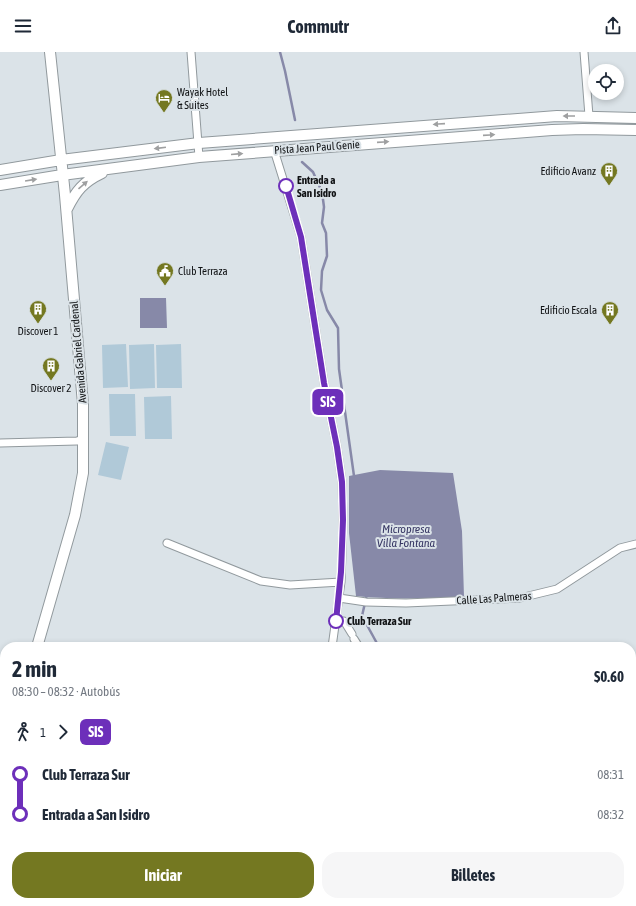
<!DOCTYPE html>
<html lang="es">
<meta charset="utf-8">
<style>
:root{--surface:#fff;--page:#f6f6f7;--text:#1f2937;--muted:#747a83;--accent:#747821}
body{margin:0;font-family:"Asap Condensed",sans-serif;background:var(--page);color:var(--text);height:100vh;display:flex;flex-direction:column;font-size:15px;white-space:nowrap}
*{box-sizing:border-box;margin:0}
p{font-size:13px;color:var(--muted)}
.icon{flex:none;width:22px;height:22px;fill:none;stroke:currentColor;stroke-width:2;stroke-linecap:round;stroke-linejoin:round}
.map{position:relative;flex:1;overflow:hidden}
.sheet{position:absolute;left:0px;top:590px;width:636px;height:264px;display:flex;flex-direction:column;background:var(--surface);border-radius:16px 16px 0 0;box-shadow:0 2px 6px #0003}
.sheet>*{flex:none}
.badge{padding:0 8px;border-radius:6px;font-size:14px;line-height:26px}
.buttons{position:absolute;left:588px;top:12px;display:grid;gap:8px}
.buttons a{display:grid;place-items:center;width:36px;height:36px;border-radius:50%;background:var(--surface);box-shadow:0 2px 6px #0003;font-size:20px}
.map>.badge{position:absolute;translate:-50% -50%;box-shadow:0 0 0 2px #fff}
.legs{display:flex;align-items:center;gap:6px;height:44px;padding:0 12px;font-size:13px}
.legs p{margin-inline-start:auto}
.summary{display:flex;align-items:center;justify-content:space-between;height:68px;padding:0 12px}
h1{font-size:22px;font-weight:700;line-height:30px}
.action{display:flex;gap:8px;margin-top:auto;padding:8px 12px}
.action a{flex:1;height:46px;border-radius:16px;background:var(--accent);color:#fff;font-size:16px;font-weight:700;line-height:46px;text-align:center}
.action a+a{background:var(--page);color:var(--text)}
ul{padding:0 12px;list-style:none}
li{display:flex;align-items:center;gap:14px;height:40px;font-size:15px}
li i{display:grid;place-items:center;width:6px;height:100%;margin:0 5px;background:currentColor}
li i::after{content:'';width:10px;height:10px;margin:-5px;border:3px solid;border-radius:50%;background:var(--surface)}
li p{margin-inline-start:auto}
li:first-child i{background:linear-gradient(#0000 50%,currentColor 0)}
li:last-child i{background:linear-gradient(currentColor 50%,#0000 0)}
header{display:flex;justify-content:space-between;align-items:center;height:52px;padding:0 12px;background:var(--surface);font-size:18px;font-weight:700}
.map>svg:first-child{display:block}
.green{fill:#b0c9d8}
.water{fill:#8789a8}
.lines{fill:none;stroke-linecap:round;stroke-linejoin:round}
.stream{stroke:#8789a8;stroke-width:2.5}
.street-casing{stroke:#91999d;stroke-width:9}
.secondary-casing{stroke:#91999d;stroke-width:12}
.street{stroke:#fff;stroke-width:7}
.secondary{stroke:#fff;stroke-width:10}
.oneway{fill:#9fa0a1}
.line-1-casing{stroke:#fff;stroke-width:9}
.line-1{stroke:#6d2fba;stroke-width:6}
.stop-1-dot{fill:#fff;stroke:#6d2fba;stroke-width:2}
.labels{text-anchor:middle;stroke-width:4;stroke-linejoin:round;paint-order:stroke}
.poi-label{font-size:11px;fill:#101214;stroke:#dbe3e8;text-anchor:start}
.street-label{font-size:11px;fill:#101214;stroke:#dbe3e8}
.stop-label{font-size:11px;font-weight:bold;fill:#101214;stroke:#dbe3e8;text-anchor:start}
.water-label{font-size:12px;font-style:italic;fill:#373764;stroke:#dbe3e8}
</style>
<header><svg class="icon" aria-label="menu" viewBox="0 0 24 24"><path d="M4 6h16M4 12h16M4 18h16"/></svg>Commutr<svg class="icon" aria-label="share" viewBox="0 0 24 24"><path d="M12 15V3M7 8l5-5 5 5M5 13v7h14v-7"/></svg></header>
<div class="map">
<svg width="636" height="854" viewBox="0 0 636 854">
<rect width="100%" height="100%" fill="#dbe3e8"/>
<path class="green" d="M126,292L128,335L103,336L102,293Z
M154,292L155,336L130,337L129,293Z
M181,292L182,336H157L156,293Z
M109,342H135L136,384H110Z
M171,344L172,387H145L144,345Z
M106,390L129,395L121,428L98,423Z"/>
<path class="water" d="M140,246H166L167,276H140Z
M380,418L453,421L462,479L464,545C428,546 392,548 356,544L349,481V424Z"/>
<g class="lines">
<path class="stream" d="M280,0L285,19L295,68
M302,110L313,120L322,140L324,155L322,171L326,181L327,204L322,219L321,238L327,258L338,276L339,317L354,424
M367,542L362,564L379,595"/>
<g class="street-casing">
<path id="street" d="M191,0L199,105
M584,0L589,64
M274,98L301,185L324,331L337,395L342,430L343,468L341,530L332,595
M0,391L77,389L83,387
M167,491L261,529L290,533L341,530
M339,546L366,550L406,551L520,546L557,537L620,496L636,492
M336,569H344L352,582
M354,587L359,595
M631,742L636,741
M631,829L636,827
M285,849L286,854
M368,849L369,854
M450,849L451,854
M530,849V854
M235,854L238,849"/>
</g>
<g class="secondary-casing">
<path id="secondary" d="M0,118L61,108L199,91L557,64L636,66
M0,133L62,123L199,105L552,78L583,77L636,78
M67,157C76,139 83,130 102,121
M37,595L75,463L83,421V352L65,143L50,0
M0,703L5,688"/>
</g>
<use href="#street" class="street"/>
<use href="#secondary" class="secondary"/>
</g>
<defs><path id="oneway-solid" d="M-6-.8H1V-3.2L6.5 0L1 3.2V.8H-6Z"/></defs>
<g class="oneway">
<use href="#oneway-solid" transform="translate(569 64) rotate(180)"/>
<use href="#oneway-solid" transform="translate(439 72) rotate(176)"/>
<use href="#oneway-solid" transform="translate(489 83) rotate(-4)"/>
<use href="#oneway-solid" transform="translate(383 90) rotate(-4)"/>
<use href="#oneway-solid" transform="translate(160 96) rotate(173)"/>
<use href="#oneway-solid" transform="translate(237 102) rotate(-5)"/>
<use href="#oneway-solid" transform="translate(31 128) rotate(-9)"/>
<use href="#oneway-solid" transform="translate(83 133) rotate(-41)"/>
</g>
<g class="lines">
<g class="line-1-casing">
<path id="line-1" d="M286,134L301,185L324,331L337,395L342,430L343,468L341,520L336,569"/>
</g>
<use href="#line-1" class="line-1"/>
</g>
<defs>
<g id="hotel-pin" transform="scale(0.9)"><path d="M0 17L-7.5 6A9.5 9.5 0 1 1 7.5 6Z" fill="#747821" stroke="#dbe3e8"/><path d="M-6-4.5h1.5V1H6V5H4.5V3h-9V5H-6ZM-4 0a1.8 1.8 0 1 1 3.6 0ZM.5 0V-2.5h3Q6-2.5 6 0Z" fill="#fff"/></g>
<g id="building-pin" transform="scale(0.9)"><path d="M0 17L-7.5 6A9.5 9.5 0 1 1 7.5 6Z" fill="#747821" stroke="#dbe3e8"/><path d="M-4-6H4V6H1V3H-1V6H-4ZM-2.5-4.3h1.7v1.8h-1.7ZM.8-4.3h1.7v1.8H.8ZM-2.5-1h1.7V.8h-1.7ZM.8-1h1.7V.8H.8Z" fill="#fff"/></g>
<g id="civic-pin" transform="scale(0.9)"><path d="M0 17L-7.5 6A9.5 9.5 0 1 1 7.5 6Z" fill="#747821" stroke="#dbe3e8"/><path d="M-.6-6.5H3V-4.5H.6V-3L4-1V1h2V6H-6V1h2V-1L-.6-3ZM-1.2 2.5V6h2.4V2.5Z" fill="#fff"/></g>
</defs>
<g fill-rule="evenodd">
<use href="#hotel-pin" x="164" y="46"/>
<use href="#building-pin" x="609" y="119"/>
<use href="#civic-pin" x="165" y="219"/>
<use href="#building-pin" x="38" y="257"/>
<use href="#building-pin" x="610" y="258"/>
<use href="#building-pin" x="51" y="314"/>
</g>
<g class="stop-1-dot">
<circle cx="286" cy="134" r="7"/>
<circle cx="336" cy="569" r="7"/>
</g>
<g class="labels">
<g class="poi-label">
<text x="177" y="44">Wayak Hotel<tspan x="177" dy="13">&amp; Suites</tspan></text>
<text x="596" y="123" text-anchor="end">Edificio Avanz</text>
<text x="178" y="223">Club Terraza</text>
<text x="597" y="262" text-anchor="end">Edificio Escala</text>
<text x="38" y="283" text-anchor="middle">Discover 1</text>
<text x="51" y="340" text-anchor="middle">Discover 2</text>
</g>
<g class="street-label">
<text transform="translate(317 95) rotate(-4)" y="4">Pista Jean Paul Genie</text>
<text transform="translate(78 300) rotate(-95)" y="4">Avenida Gabriel Cardenal</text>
<text transform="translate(494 546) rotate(-4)" y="4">Calle Las Palmeras</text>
</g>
<g class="stop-label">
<text x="297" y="132">Entrada a<tspan x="297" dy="13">San Isidro</tspan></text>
<text x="347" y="573">Club Terraza Sur</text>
</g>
<g class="water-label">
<text x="406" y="481">Micropresa<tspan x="406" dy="14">Villa Fontana</tspan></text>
</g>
</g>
</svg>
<div class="buttons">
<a><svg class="icon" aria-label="locate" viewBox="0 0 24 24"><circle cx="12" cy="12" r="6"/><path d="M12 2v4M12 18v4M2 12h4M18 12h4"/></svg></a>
</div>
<b class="badge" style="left:328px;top:350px;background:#6d2fba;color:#fff">SIS</b>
<section class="sheet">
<div class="summary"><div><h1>2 min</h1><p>08:30 – 08:32 · Autobús</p></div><b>$0.60</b></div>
<div class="legs"><svg class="icon" aria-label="walk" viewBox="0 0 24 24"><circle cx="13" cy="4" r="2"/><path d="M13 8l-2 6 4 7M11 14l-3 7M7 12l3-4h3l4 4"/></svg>1<svg class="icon" aria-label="forward" viewBox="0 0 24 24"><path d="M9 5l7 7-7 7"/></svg><b class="badge" style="background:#6d2fba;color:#fff">SIS</b></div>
<ul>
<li><i style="color:#6d2fba"></i><b>Club Terraza Sur</b><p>08:31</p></li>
<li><i style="color:#6d2fba"></i><b>Entrada a San Isidro</b><p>08:32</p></li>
</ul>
<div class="action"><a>Iniciar</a><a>Billetes</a></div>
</section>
</div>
